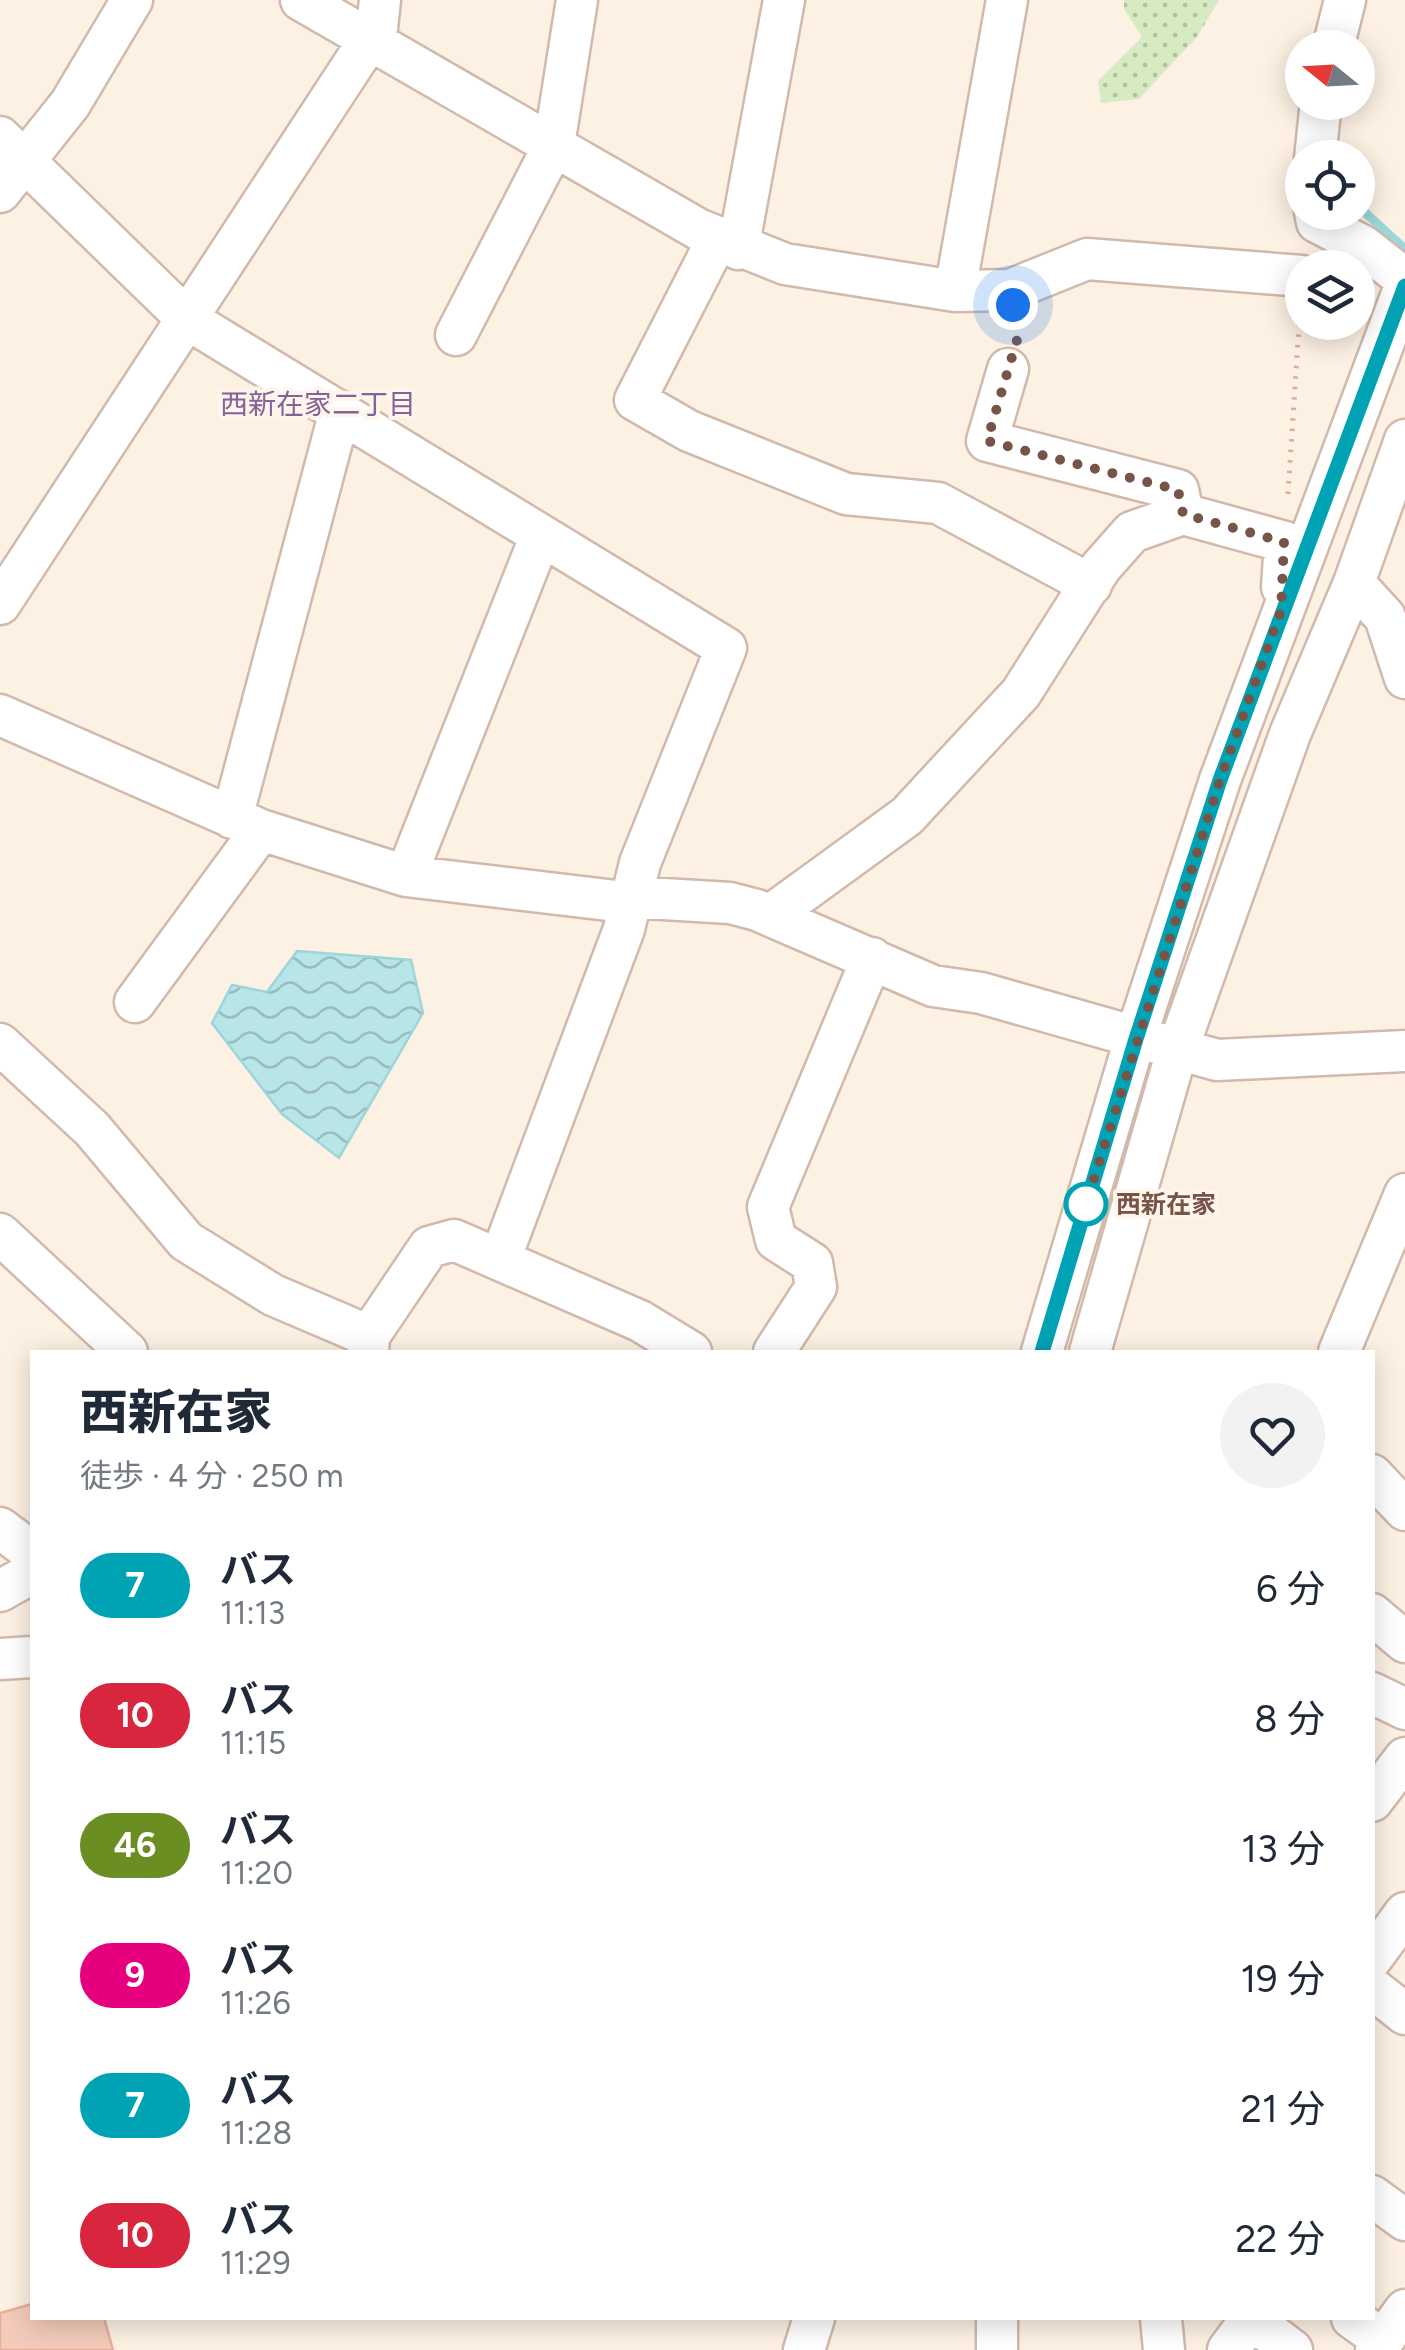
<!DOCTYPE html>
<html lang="ja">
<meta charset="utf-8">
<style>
:root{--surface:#fff;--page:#f2f2f3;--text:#1f2937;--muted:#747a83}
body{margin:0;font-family:Figtree,"Noto Sans JP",sans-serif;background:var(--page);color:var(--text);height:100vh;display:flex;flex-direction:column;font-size:38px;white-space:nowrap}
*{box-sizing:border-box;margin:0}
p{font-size:32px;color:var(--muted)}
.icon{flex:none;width:55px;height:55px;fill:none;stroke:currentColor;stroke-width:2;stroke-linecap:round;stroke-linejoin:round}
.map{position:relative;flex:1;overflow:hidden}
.sheet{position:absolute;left:30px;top:1350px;width:1345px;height:970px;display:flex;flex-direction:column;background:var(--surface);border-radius:0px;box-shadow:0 5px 25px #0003}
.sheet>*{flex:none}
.badge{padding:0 20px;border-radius:32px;font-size:35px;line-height:65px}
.needle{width:65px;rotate:288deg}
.buttons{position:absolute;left:1285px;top:30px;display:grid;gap:20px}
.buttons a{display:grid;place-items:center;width:90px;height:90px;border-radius:50%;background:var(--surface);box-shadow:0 5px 25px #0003;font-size:50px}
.you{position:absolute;width:50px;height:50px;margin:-25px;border:8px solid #fff;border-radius:50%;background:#1a73e8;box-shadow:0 0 0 15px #1a73e833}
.map>.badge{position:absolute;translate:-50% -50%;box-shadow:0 0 0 5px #fff}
.round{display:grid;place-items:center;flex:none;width:105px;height:105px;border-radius:52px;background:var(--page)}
.headline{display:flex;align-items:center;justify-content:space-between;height:170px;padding:0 50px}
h1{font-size:48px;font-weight:800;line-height:75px}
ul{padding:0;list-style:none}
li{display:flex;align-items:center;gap:30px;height:130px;padding:0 50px}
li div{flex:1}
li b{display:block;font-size:38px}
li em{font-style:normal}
li .badge{min-width:110px;font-weight:700;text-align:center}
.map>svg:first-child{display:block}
.grass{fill:url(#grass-dots)}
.water{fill:url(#water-waves);stroke:#9dd6da;stroke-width:2.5}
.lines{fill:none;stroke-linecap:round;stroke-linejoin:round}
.stream{stroke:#9dd6da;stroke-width:9}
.building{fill:#f4cbba;stroke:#e7af9a;stroke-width:2.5}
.minor-casing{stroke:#d1b9ac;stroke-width:45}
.path{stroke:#d9ae9d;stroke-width:5;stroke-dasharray:2.5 8;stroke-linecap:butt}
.minor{stroke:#fff;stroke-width:40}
.line-casing{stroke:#fff;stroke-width:22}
.line{stroke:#00a3b4;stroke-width:15}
.walk{stroke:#775448;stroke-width:10;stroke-dasharray:0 18}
.stop-dot{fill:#fff;stroke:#00a3b4;stroke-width:5}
.labels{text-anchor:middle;stroke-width:8;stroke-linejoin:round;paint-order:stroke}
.stop-label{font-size:25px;font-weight:bold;fill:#775448;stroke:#fff5eb;text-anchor:start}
.neighbourhood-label{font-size:28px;fill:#82639a;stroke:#fff5eb}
</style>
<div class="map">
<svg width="1405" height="2350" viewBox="0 0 1405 2350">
<defs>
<pattern id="grass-dots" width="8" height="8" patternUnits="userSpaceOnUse" patternTransform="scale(2.5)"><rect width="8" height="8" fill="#d6ebc1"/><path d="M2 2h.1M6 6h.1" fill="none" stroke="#b2c19f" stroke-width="1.8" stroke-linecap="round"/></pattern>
<pattern id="water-waves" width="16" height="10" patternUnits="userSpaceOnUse" patternTransform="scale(2.5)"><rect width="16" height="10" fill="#b7e5e8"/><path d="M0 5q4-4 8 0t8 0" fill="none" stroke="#9abcbe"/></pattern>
</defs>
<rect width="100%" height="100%" fill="#fdf1e3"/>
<path class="grass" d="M1124,0H1219L1197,37L1139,99L1101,103L1098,81L1142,37L1124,9Z"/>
<path class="water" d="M297,951L411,960L423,1013L339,1158L282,1114L212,1023L232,985L267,992Z"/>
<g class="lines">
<path class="stream" d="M1358,206L1405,249"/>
</g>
<path class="building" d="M32,2304V2318H104L113,2350H0V2313Z"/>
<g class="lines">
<g class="minor-casing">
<path id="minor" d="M301,0L698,229L785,264L955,291L1010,290L1087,259L1302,276
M1333,48L1345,0
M0,137L187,319L726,648L640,863L624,929L501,1257
M1315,158L1321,102
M0,192L70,104L132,0
M1315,212L1317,222L1363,246L1405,279
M718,238L635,400L689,431L846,494L938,503L1091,585
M738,249L784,0
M955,291L1007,0
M456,335L554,145L577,0
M1008,369L987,441L1178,490L1183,514
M1354,583L1385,617L1405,678
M0,604L377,28L380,0
M0,715L261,830L406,876L616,901L630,897L730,903L757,910L933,986L981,993L1217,1060L1405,1051
M232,818L340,411
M406,876L541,535
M771,915L907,816L1021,693L1101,567L1132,532L1183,514L1285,542L1282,587
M135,1002L261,830
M0,1044L92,1129L186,1241L273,1295L369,1336
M0,1234L127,1352
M368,1352L369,1336L429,1247L454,1240L640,1321L691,1352
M774,1352L816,1287L812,1263L776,1240L768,1207L872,958
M1042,1352L1135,1039L1220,780L1405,286
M1090,1352L1177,1051L1290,734L1354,583L1405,440
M1339,1352L1405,1194
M1372,1475L1405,1510
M0,1528L32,1552
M0,1591L32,1573
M1372,1614L1405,1642
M0,1659L32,1657
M1372,1693L1405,1709
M1372,1801L1405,1758
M1372,1958L1405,1913
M1372,1988L1405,2014
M1372,2196L1405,2220
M997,2318V2350
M1161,2318L1164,2350
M1352,2318L1383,2340
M804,2350L814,2318
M1228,2350L1251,2319L1292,2350
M1376,2350L1405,2310"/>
</g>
<path class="path" d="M1288,494L1300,310"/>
<use href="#minor" class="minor"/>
</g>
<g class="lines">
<g class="line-casing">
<path id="line" d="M1042,1352L1136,1039L1220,780L1405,286"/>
</g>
<use href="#line" class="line"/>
<path class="walk" d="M1013,305L1017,340L987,441L1178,490L1183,514L1284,542L1281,611L1220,780L1086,1204"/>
</g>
<circle class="stop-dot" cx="1086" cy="1204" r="20"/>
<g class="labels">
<g class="stop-label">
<text x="1116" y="1213">西新在家</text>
</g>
<g class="neighbourhood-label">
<text x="318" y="414">西新在家二丁目</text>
</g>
</g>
</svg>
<div class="buttons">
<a><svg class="needle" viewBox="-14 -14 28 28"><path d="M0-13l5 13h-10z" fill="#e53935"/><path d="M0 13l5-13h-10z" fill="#747a83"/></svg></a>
<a><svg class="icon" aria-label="locate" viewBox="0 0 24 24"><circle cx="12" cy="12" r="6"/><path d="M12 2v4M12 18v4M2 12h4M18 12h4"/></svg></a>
<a><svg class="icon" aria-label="layers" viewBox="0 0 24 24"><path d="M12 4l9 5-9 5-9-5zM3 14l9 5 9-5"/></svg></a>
</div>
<div class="you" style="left:1013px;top:305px"></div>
<section class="sheet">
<div class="headline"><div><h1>西新在家</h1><p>徒歩 · 4 分 · 250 m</p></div><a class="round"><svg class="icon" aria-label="heart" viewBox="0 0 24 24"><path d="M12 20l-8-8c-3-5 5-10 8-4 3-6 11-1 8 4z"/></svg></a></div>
<ul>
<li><span class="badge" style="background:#00a3b4;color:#fff">7</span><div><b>バス</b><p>11:13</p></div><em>6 分</em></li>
<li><span class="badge" style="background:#d7263d;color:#fff">10</span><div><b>バス</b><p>11:15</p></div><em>8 分</em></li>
<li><span class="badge" style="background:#6b8e23;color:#fff">46</span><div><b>バス</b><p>11:20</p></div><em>13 分</em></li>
<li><span class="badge" style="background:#e6007e;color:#fff">9</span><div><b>バス</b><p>11:26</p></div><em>19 分</em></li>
<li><span class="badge" style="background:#00a3b4;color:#fff">7</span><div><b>バス</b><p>11:28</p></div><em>21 分</em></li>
<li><span class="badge" style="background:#d7263d;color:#fff">10</span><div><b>バス</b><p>11:29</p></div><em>22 分</em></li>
</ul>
</section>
</div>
